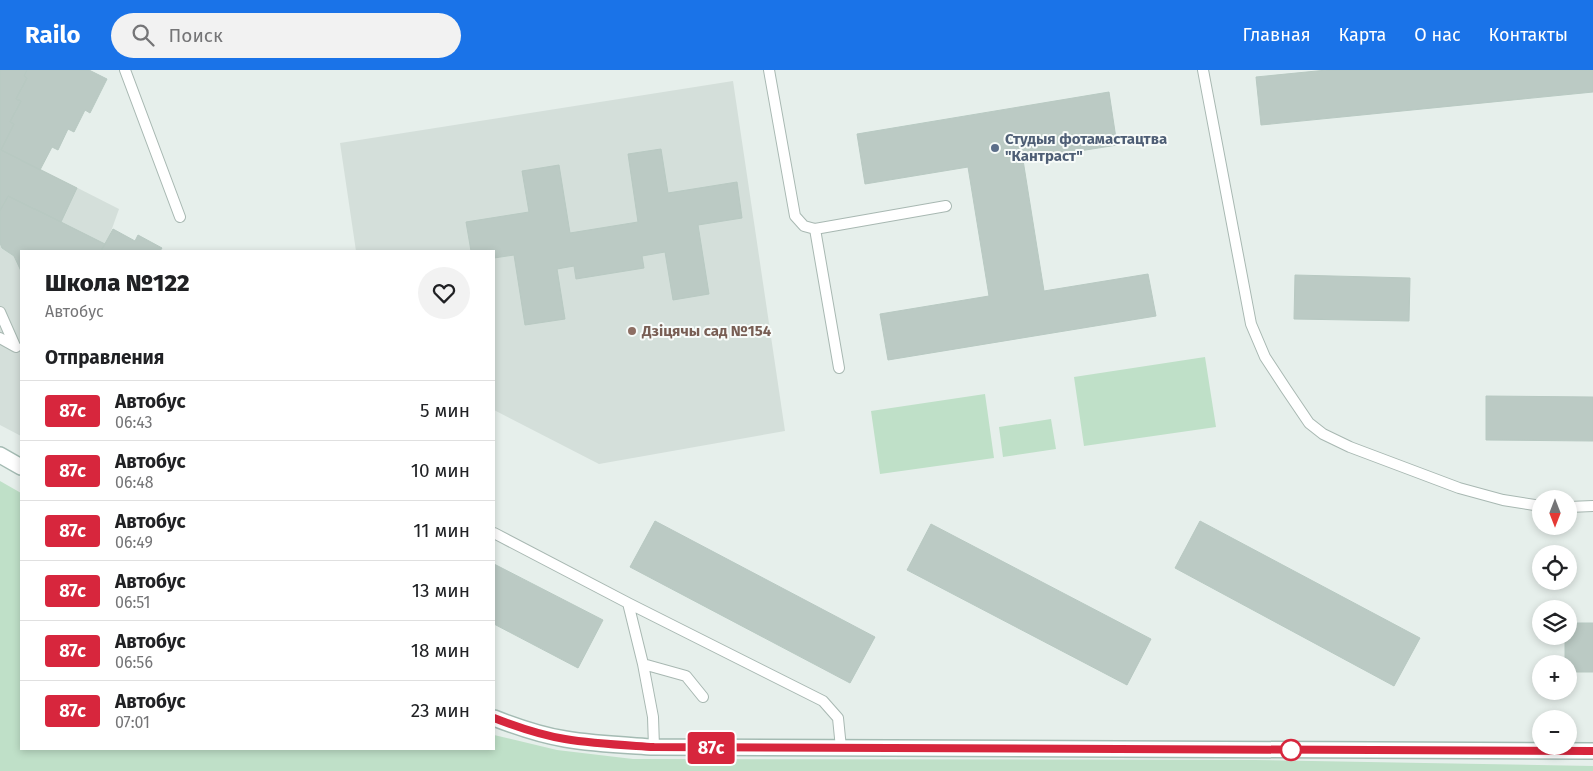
<!DOCTYPE html>
<html lang="ru">
<meta charset="utf-8">
<style>
:root{--surface:#fff;--page:#f2f2f2;--text:#202124;--muted:#757577;--line:#e0e0e0;--accent:#1a73e8}
body{margin:0;font-family:"Fira Sans",sans-serif;background:var(--page);color:var(--text);height:100vh;display:flex;flex-direction:column;font-size:19px;white-space:nowrap}
*{box-sizing:border-box;margin:0}
p{font-size:16px;color:var(--muted)}
.icon{flex:none;width:28px;height:28px;fill:none;stroke:currentColor;stroke-width:2;stroke-linecap:round;stroke-linejoin:round}
.map{position:relative;flex:1;overflow:hidden}
.side{position:absolute;left:20px;top:180px;width:475px;height:500px;display:flex;flex-direction:column;background:var(--surface);border-radius:0px;box-shadow:0 2px 8px #0003}
.side>*{flex:none}
.badge{padding:0 10px;border-radius:4px;font-size:18px;line-height:32px}
.needle{width:32px;rotate:180deg}
.buttons{position:absolute;left:1532px;top:420px;display:grid;gap:10px}
.buttons a{display:grid;place-items:center;width:45px;height:45px;border-radius:50%;background:var(--surface);box-shadow:0 2px 8px #0003;font-size:25px}
.map>.badge{position:absolute;translate:-50% -50%;box-shadow:0 0 0 2px #fff}
h2{padding:0 25px;font-size:19px;line-height:45px}
.round{display:grid;place-items:center;flex:none;width:52px;height:52px;border-radius:26px;background:var(--page)}
.head{display:flex;align-items:center;justify-content:space-between;height:85px;padding:0 25px}
h1{font-size:24px;font-weight:800;line-height:38px}
ul{padding:0;list-style:none}
li{display:flex;align-items:center;gap:15px;height:60px;padding:0 25px;border-top:1px solid var(--line)}
li div{flex:1}
li b{display:block;font-size:19px}
li em{font-style:normal}
li .badge{min-width:55px;font-weight:700;text-align:center}
header{display:flex;align-items:center;gap:30px;box-sizing:border-box;height:70px;padding:0 25px;background:var(--accent);color:#fff}
header strong{font-size:24px}
nav{display:flex;gap:28px;margin-inline-start:auto;font-size:18px}
.search{width:350px;height:45px;background:var(--page);display:flex;align-items:center;gap:12px;box-sizing:border-box;padding:0 18px;border-radius:28px;color:var(--muted);font-size:19px}
.map>svg:first-child{display:block}
.built{fill:#d4dfda}
.green{fill:#bfe0c8}
.building{fill:#bbcac4;stroke:#b8c9c2}
.lines{fill:none;stroke-linecap:round;stroke-linejoin:round}
.lane-casing{stroke:#a8b8b2;stroke-width:12}
.secondary-casing{stroke:#a4bbb3;stroke-width:18}
.lane{stroke:#fff;stroke-width:10}
.secondary{stroke:#fff;stroke-width:15}
.line-casing{stroke:#fff;stroke-width:11}
.line{stroke:#d7263d;stroke-width:8}
.service-dot{fill:#5c6f8a;stroke:#f7fbf9;stroke-width:2}
.education-dot{fill:#8d6e63;stroke:#f7fbf9;stroke-width:2}
.stop-dot{fill:#fff;stroke:#d7263d;stroke-width:2.5}
.labels{text-anchor:middle;stroke-width:4;stroke-linejoin:round;paint-order:stroke}
.service-label{font-size:15px;font-weight:bold;fill:#4e5e75;stroke:#f7fbf9;text-anchor:start}
.education-label{font-size:15px;font-weight:bold;fill:#785e54;stroke:#f7fbf9;text-anchor:start}
</style>
<header>
<strong>Railo</strong>
<div class="search"><svg class="icon" aria-label="search" viewBox="0 0 24 24"><circle cx="10" cy="10" r="6"/><path d="M15 15l6 6"/></svg>Поиск</div>
<nav><a>Главная</a><a>Карта</a><a>О нас</a><a>Контакты</a></nav>
</header>
<div class="map">
<svg width="1593" height="701" viewBox="0 0 1593 701">
<rect width="100%" height="100%" fill="#e6efeb"/>
<path class="built" d="M0,0L1,79L119,139L104,181H21V366L0,355Z
M733,11L785,361L599,394L494,340V181H356L340,73Z"/>
<path class="green" d="M1205,287L1216,357L1084,376L1074,307Z
M985,324L994,388L880,404L871,341Z
M1051,349L1056,379L1003,387L999,357Z
M0,411L21,423V679H494V665L557,680L633,689L1254,690L1593,696V701H0Z"/>
<path class="building" d="M0,0H27L24,6L27,8L16,29L21,31L10,52L14,54L1,80L77,118L61,152L8,126L0,141Z
M27,0H89L107,9L90,43L85,40L74,62L68,59L58,80L52,77L40,100L1,80L14,54L10,52L21,31L16,29L27,8L24,6Z
M1327,0H1593V22L1261,55L1256,7Z
M1109,22L1117,75L1023,90L1044,221L1148,204L1156,246L888,290L880,244L989,226L968,97L865,114L857,64Z
M661,79L668,123L737,112L742,148L698,155L709,224L673,230L665,182L642,186L644,198L576,209L574,196L557,199L565,249L525,255L514,185L494,188V181H471L466,152L529,142L522,101L559,95L570,163L638,152L628,84Z
M8,126L61,152L105,174L101,181H21V201L14,186L2,178L0,173V141Z
M113,159L135,171L138,165L162,178L160,181H101Z
M1295,205L1410,208L1409,251L1294,249Z
M1486,326L1593,327V371L1486,370Z
M655,451L875,567L850,613L630,497Z
M1200,451L1420,568L1394,616L1175,498Z
M931,454L1151,569L1127,615L907,500Z
M494,494L603,550L578,598L494,554Z
M1569,553H1593V602H1569V594H1565V566H1569Z"/>
<g class="lines">
<g class="lane-casing">
<path id="lane" d="M125,0L180,147
M769,0L795,146L804,156L815,159L946,136
M1203,0L1251,254L1265,287L1286,319L1309,353L1323,364L1350,377L1459,418L1503,430L1541,436
M815,159L839,298
M0,242L15,276
M0,268L16,277
M1569,437L1593,436
M494,463L628,533L643,594L653,647L654,677
M628,533L823,631L838,648L841,678
M643,594L686,606L703,627"/>
</g>
<g class="secondary-casing">
<path id="secondary" d="M0,385L21,397
M494,648C517,657 540,665 565,669C594,674 624,675 654,677L1593,681"/>
</g>
<use href="#lane" class="lane"/>
<use href="#secondary" class="secondary"/>
</g>
<g class="lines">
<g class="line-casing">
<path id="line" d="M494,648C517,657 540,665 565,669C594,674 624,675 654,677L1593,681"/>
</g>
<use href="#line" class="line"/>
</g>
<circle class="service-dot" cx="995" cy="78" r="5"/>
<circle class="education-dot" cx="632" cy="261" r="5"/>
<circle class="stop-dot" cx="1291" cy="680" r="10"/>
<g class="labels">
<g class="service-label">
<text x="1005" y="74">Студыя фотамастацтва<tspan x="1005" dy="17">"Кантраст"</tspan></text>
</g>
<g class="education-label">
<text x="642" y="266">Дзіцячы сад №154</text>
</g>
</g>
</svg>
<div class="buttons">
<a><svg class="needle" viewBox="-14 -14 28 28"><path d="M0-13l5 13h-10z" fill="#e53935"/><path d="M0 13l5-13h-10z" fill="#757577"/></svg></a>
<a><svg class="icon" aria-label="locate" viewBox="0 0 24 24"><circle cx="12" cy="12" r="6"/><path d="M12 2v4M12 18v4M2 12h4M18 12h4"/></svg></a>
<a><svg class="icon" aria-label="layers" viewBox="0 0 24 24"><path d="M12 4l9 5-9 5-9-5zM3 14l9 5 9-5"/></svg></a>
<a>+</a>
<a>−</a>
</div>
<b class="badge" style="left:711px;top:678px;background:#d7263d;color:#fff">87с</b>
<section class="side">
<div class="head"><div><h1>Школа №122</h1><p>Автобус</p></div><a class="round"><svg class="icon" aria-label="heart" viewBox="0 0 24 24"><path d="M12 20l-8-8c-3-5 5-10 8-4 3-6 11-1 8 4z"/></svg></a></div>
<h2>Отправления</h2>
<ul>
<li><span class="badge" style="background:#d7263d;color:#fff">87с</span><div><b>Автобус</b><p>06:43</p></div><em>5 мин</em></li>
<li><span class="badge" style="background:#d7263d;color:#fff">87с</span><div><b>Автобус</b><p>06:48</p></div><em>10 мин</em></li>
<li><span class="badge" style="background:#d7263d;color:#fff">87с</span><div><b>Автобус</b><p>06:49</p></div><em>11 мин</em></li>
<li><span class="badge" style="background:#d7263d;color:#fff">87с</span><div><b>Автобус</b><p>06:51</p></div><em>13 мин</em></li>
<li><span class="badge" style="background:#d7263d;color:#fff">87с</span><div><b>Автобус</b><p>06:56</p></div><em>18 мин</em></li>
<li><span class="badge" style="background:#d7263d;color:#fff">87с</span><div><b>Автобус</b><p>07:01</p></div><em>23 мин</em></li>
</ul>
</section>
</div>
